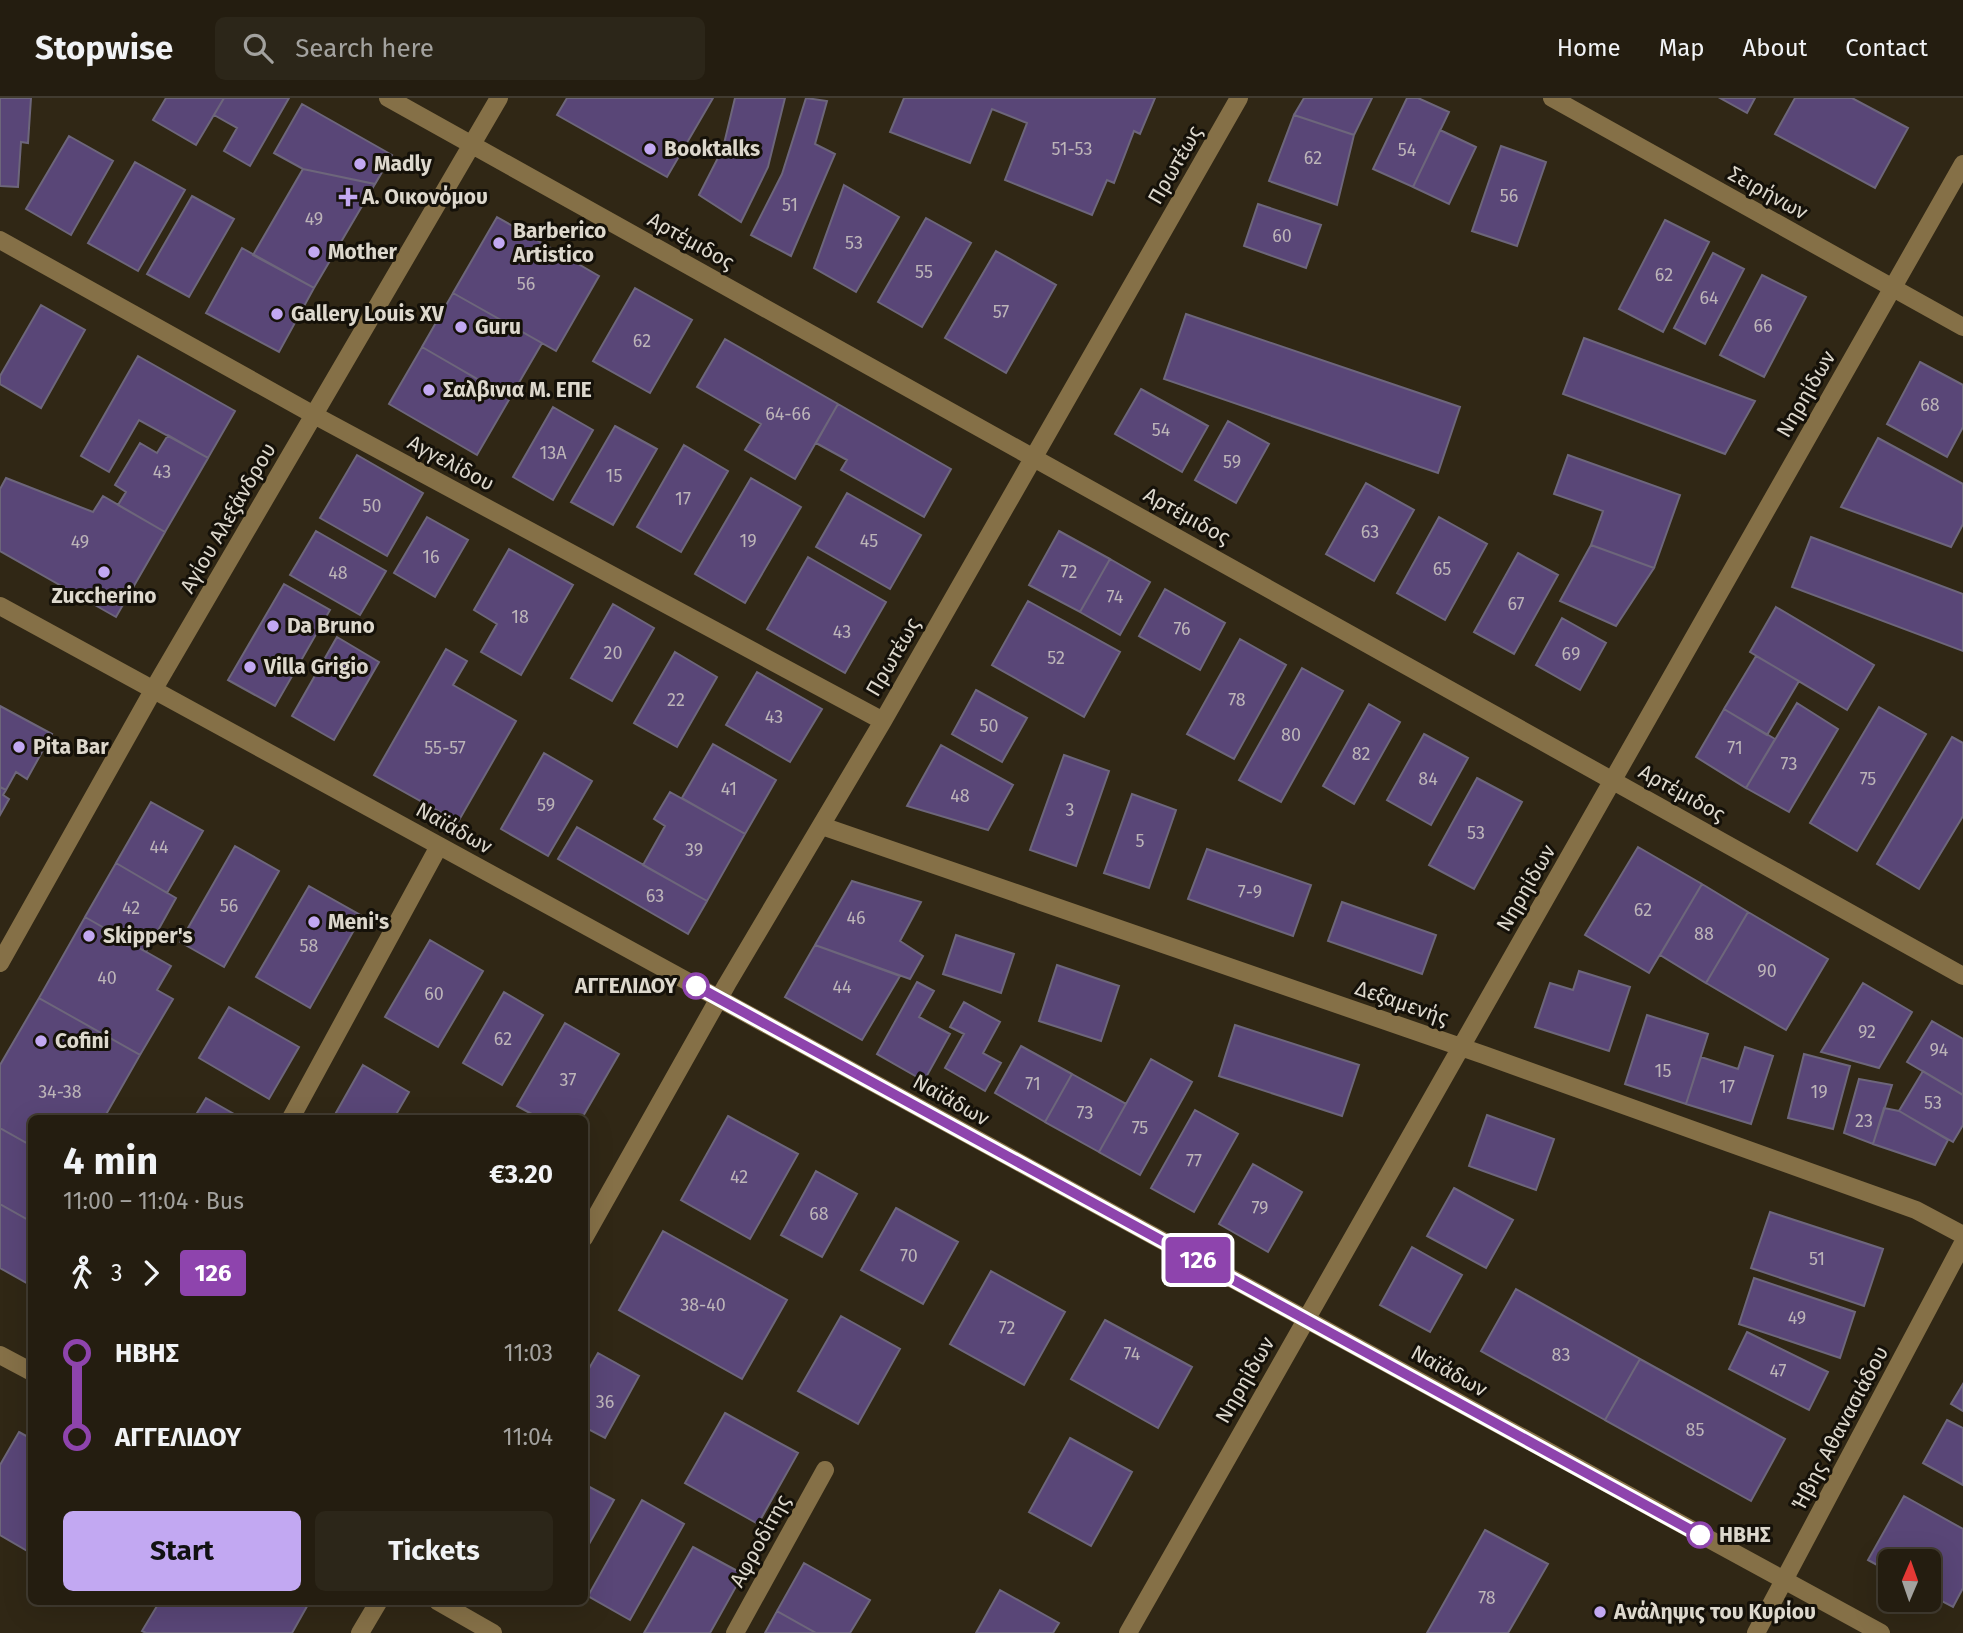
<!DOCTYPE html>
<meta charset="utf-8">
<style>
:root{--surface:#241d10;--page:#2c2619;--text:#f1f3f6;--muted:#a3a29f;--line:#413b30;--accent:#c2a8f2}
body{margin:0;font-family:"Fira Sans",sans-serif;background:var(--page);color:var(--text);height:100vh;display:flex;flex-direction:column;font-size:26px;white-space:nowrap}
*{box-sizing:border-box;margin:0}
p{font-size:23px;color:var(--muted)}
.icon{flex:none;width:38px;height:38px;fill:none;stroke:currentColor;stroke-width:2;stroke-linecap:round;stroke-linejoin:round}
.map{position:relative;flex:1;overflow:hidden}
.panel{position:absolute;left:28px;top:1017px;width:560px;height:490px;display:flex;flex-direction:column;background:var(--surface);border-radius:10px;box-shadow:0 7px 28px #0002,0 0 0 2px var(--line)}
.panel>*{flex:none}
.badge{padding:0 14px;border-radius:5px;font-size:24px;line-height:46px}
.needle{width:46px;rotate:2deg}
.tools{position:absolute;left:1878px;top:1451px;display:grid;gap:14px}
.tools a{display:grid;place-items:center;width:63px;height:63px;border-radius:10px;background:var(--surface);box-shadow:0 7px 28px #0002,0 0 0 2px var(--line);font-size:35px}
.map>.badge{position:absolute;translate:-50% -50%;box-shadow:0 0 0 4px #fff}
.legs{display:flex;align-items:center;gap:10px;height:77px;padding:0 35px;font-size:23px}
.legs p{margin-inline-start:auto}
.head{display:flex;align-items:center;justify-content:space-between;height:119px;padding:0 35px}
h1{font-size:38px;font-weight:700;line-height:52px}
.action{display:flex;gap:14px;margin-top:auto;padding:14px 35px}
.action a{flex:1;height:80px;border-radius:10px;background:var(--accent);color:#111;font-size:28px;font-weight:700;line-height:80px;text-align:center}
.action a+a{background:var(--page);color:var(--text)}
ul{padding:0 35px;list-style:none}
li{display:flex;align-items:center;gap:24px;height:84px;font-size:26px}
li i{display:grid;place-items:center;width:10px;height:100%;margin:0 9px;background:currentColor}
li i::after{content:'';width:18px;height:18px;margin:-9px;border:5px solid;border-radius:50%;background:var(--surface)}
li p{margin-inline-start:auto}
li:first-child i{background:linear-gradient(#0000 50%,currentColor 0)}
li:last-child i{background:linear-gradient(currentColor 50%,#0000 0)}
header{display:flex;align-items:center;gap:42px;box-sizing:border-box;height:98px;padding:0 35px;background:var(--surface);border-bottom:2px solid var(--line)}
header strong{font-size:33px}
nav{display:flex;gap:38px;margin-inline-start:auto;font-size:24px}
.search{width:490px;height:63px;background:var(--page);display:flex;align-items:center;gap:18px;box-sizing:border-box;padding:0 24px;border-radius:10px;color:var(--muted);font-size:26px}
.map>svg:first-child{display:block}
.building{fill:#594677;stroke:#6d667b;stroke-width:2}
.lines{fill:none;stroke-linecap:round;stroke-linejoin:round}
.minor{stroke:#857047;stroke-width:18}
.line-1-casing{stroke:#fff;stroke-width:16}
.line-1{stroke:#8e44ad;stroke-width:10}
.poi-dot{fill:#c2a8f2;stroke:#151109;stroke-width:2.5}
.stop-1-dot{fill:#fff;stroke:#8e44ad;stroke-width:3.5}
.labels{text-anchor:middle;stroke-width:6;stroke-linejoin:round;paint-order:stroke}
.number-label{font-size:18px;fill:#bcb4b8}
.poi-label{font-size:21px;font-weight:bold;fill:#ddd8cd;stroke:#151109;text-anchor:start}
.street-label{font-size:21px;fill:#ddd8cd;stroke:#151109}
.stop-label{font-size:21px;font-weight:bold;fill:#ddd8cd;stroke:#151109;text-anchor:end}
</style>
<header>
<strong>Stopwise</strong>
<div class="search"><svg class="icon" aria-label="search" viewBox="0 0 24 24"><circle cx="10" cy="10" r="6"/><path d="M15 15l6 6"/></svg>Search here</div>
<nav><a>Home</a><a>Map</a><a>About</a><a>Contact</a></nav>
</header>
<div class="map">
<svg width="1963" height="1535" viewBox="0 0 1963 1535">
<rect width="100%" height="100%" fill="#302715"/>
<path class="building" d="M0,0H31L28,45L21,44L18,89L0,88Z
M166,0H224L196,47L153,22Z
M224,0H289L250,68L224,53L237,30L214,17Z
M567,0H713L667,79L557,17Z
M735,0H785L768,69L741,124L699,97L723,50Z
M806,0L827,3L815,46L835,56L791,158L751,137L782,76Z
M904,0H1155L1140,36L1134,33L1114,85L1107,82L1092,117L1005,82L1027,25L992,11L970,65L890,34Z
M1304,0H1372L1354,37L1294,17Z
M1407,0H1418L1449,14L1413,89L1373,71Z
M1720,0H1755L1747,15Z
M1795,0H1852L1908,30L1875,90L1775,36Z
M302,6L392,57L375,86L303,71L274,55Z
M1294,17L1354,37L1337,107L1269,83Z
M1440,32L1476,49L1449,106L1413,89Z
M69,38L113,63L71,137L26,111Z
M1501,48L1546,64L1517,148L1472,133Z
M135,64L185,92L138,173L88,145Z
M303,71L375,86L314,190L253,157Z
M844,87L899,119L856,194L814,170Z
M192,98L234,121L189,199L147,176Z
M1258,106L1321,127L1306,170L1244,148Z
M497,119L599,178L556,253L453,195Z
M926,120L971,145L922,229L878,204Z
M1665,122L1709,144L1663,234L1619,211Z
M242,150L314,190L279,254L206,215Z
M996,153L1056,187L1006,275L945,240Z
M1713,155L1744,171L1705,246L1674,230Z
M1762,177L1806,199L1764,279L1720,257Z
M635,190L692,222L650,295L593,263Z
M453,195L542,245L510,300L422,249Z
M41,207L85,232L41,310L0,286V278Z
M1186,216L1460,309L1438,375L1164,281Z
M1584,240L1755,303L1725,356L1563,296Z
M725,241L838,306L795,381L745,352L761,326L697,289Z
M422,249L510,300L477,357L389,306Z
M138,258L235,313L208,360L139,322L109,374L81,358Z
M1920,264L1963,287V329L1947,359L1887,326Z
M1141,291L1208,328L1182,374L1115,336Z
M838,306L951,371L924,419L841,372L847,362L816,345Z
M553,309L593,332L553,402L513,379Z
M1228,323L1269,346L1236,405L1195,382Z
M615,328L657,351L613,427L571,404Z
M168,337L208,360L165,434L118,407L126,394L115,387L140,345L157,355Z
M1878,340L1963,386V426L1951,449L1841,409Z
M684,347L728,373L681,454L637,429Z
M357,357L423,395L387,458L320,420Z
M1568,357L1680,397L1654,470L1591,447L1603,413L1554,396Z
M6,380L93,414L103,398L165,434L116,519L0,453V391Z
M751,380L801,409L745,505L695,476Z
M1366,385L1414,412L1374,483L1326,456Z
M847,395L921,437L890,491L816,449Z
M427,419L468,442L435,499L394,475Z
M1439,419L1487,446L1445,522L1397,495Z
M316,433L386,473L360,517L290,477Z
M1059,433L1110,461L1080,514L1029,487Z
M1811,439L1963,496V553L1792,489Z
M1591,447L1654,470L1616,528L1560,503Z
M509,451L573,487L521,577L481,554L497,526L474,512Z
M1518,455L1558,477L1514,556L1474,534Z
M808,459L886,504L845,575L767,531Z
M1110,461L1150,484L1120,537L1080,514Z
M284,486L330,512L275,608L228,582Z
M1165,491L1225,525L1200,572L1139,538Z
M1028,503L1120,554L1084,619L992,567Z
M613,506L654,530L612,603L571,580Z
M1776,509L1874,567L1847,612L1750,554Z
M1562,520L1606,545L1580,592L1536,567Z
M337,539L379,564L334,642L292,618Z
M1240,541L1286,567L1234,661L1187,636Z
M446,551L467,563L453,587L516,623L458,724L374,677Z
M675,554L717,579L677,649L634,625Z
M1756,558L1799,583L1767,637L1724,611Z
M1302,570L1343,593L1281,704L1239,682Z
M757,574L822,611L790,664L726,627Z
M976,592L1027,620L1002,664L952,636Z
M1797,605L1838,631L1789,714L1746,690Z
M1369,606L1400,624L1354,706L1323,688Z
M0,608L52,636L27,681L16,674L6,692L0,689Z
M1879,609L1926,636L1857,753L1810,725Z
M1724,611L1775,641L1746,690L1696,659Z
M1424,636L1468,660L1431,727L1387,702Z
M1952,639L1963,645V718L1919,791L1877,766Z
M713,646L776,682L745,736L682,700Z
M941,647L1013,687L988,732L907,708Z
M544,655L592,683L548,758L501,731Z
M1064,657L1109,673L1076,768L1030,752Z
M1477,680L1522,704L1474,791L1429,767Z
M0,689L6,692L3,697L9,701L0,717Z
M670,694L745,736L707,803L643,767L665,728L654,721Z
M1132,696L1176,712L1149,790L1104,775Z
M151,704L203,733L167,795L116,765Z
M577,729L707,803L688,836L558,761Z
M235,748L279,773L224,869L180,844Z
M1638,749L1702,786L1649,875L1585,837Z
M1207,751L1311,787L1293,838L1188,801Z
M116,765L176,800L146,854L85,819Z
M852,783L921,804L900,843L923,858L910,881L815,847Z
M1702,786L1748,814L1706,885L1660,857Z
M309,788L362,818L310,910L256,879Z
M1342,804L1436,837L1422,876L1328,843Z
M1748,814L1828,861L1786,932L1706,885Z
M85,819L171,868L157,892L173,901L140,957L39,900Z
M956,837L1014,856L1001,895L943,876Z
M430,842L483,873L438,949L385,919Z
M815,847L900,878L862,942L785,899Z
M1057,867L1119,888L1101,943L1039,923Z
M1579,873L1630,889L1609,953L1535,929L1550,885L1573,892Z
M917,884L934,893L919,919L950,936L924,983L877,956Z
M1863,885L1912,914L1879,970L1821,954Z
M504,894L543,917L502,987L463,965Z
M39,900L140,957L104,1020H32V1048L0,1030V967Z
M964,904L1000,924L983,955L1001,965L985,993L945,970L964,936L950,929Z
M229,909L299,949L269,1001L199,960Z
M1647,917L1708,936L1686,1006L1625,986Z
M1932,923L1963,941V997L1907,964Z
M565,925L619,956L582,1020H539L517,1008Z
M1235,927L1359,967L1342,1018L1219,978Z
M1021,948L1072,976L1045,1024L995,995Z
M1745,949L1773,958L1751,1026L1686,1006L1701,959L1738,971Z
M1804,956L1850,968L1833,1031L1788,1020Z
M1151,961L1192,984L1140,1077L1099,1054Z
M363,967L409,994L394,1020H333Z
M1923,973L1963,997V1027L1953,1044L1899,1013Z
M1072,976L1126,1006L1099,1054L1045,1024Z
M1859,981L1892,987L1873,1046L1844,1035Z
M206,1000L241,1020H194Z
M1884,1010L1899,1013L1948,1042L1935,1067L1873,1046Z
M1195,1012L1238,1036L1194,1114L1151,1090Z
M1487,1017L1554,1041L1536,1092L1469,1068Z
M728,1018L798,1056L750,1141L681,1102Z
M0,1030L32,1048V1124L0,1106Z
M1253,1066L1302,1094L1268,1154L1219,1126Z
M816,1073L857,1096L822,1159L781,1137Z
M1454,1090L1513,1122L1486,1170L1427,1138Z
M0,1106L32,1124V1188L0,1170Z
M896,1110L958,1144L923,1206L861,1172Z
M1770,1114L1883,1151L1864,1208L1751,1170Z
M663,1133L787,1202L742,1281L619,1212Z
M1412,1149L1462,1177L1430,1234L1380,1207Z
M991,1173L1065,1214L1024,1287L950,1246Z
M1754,1180L1855,1214L1840,1260L1739,1226Z
M1516,1191L1640,1261L1605,1322L1481,1253Z
M841,1218L900,1251L858,1326L798,1293Z
M1105,1222L1192,1269L1158,1330L1071,1281Z
M1747,1234L1828,1274L1809,1312L1729,1271Z
M598,1255L639,1278L605,1340L584,1329V1279Z
M1640,1261L1785,1341L1751,1403L1605,1322Z
M1963,1286V1313L1951,1306Z
M725,1315L798,1355L758,1426L685,1385Z
M1947,1322L1963,1330V1387L1923,1365Z
M19,1334L32,1341V1450L29,1454L0,1437V1367Z
M1070,1340L1132,1374L1091,1448L1029,1414Z
M584,1386L614,1402L584,1455Z
M1904,1398L1963,1431V1490L1953,1509L1928,1496V1463H1890V1474L1868,1462Z
M642,1402L684,1426L630,1522L588,1498Z
M1485,1432L1548,1466L1508,1535H1427Z
M693,1449L743,1476L710,1535H644Z
M804,1465L870,1502L850,1535H816L777,1513Z
M1000,1492L1059,1525L1053,1535H976Z
M160,1503H310L292,1535H146L142,1533Z
M777,1513L816,1535H765Z"/>
<g class="lines">
<path class="minor" d="M388,0L1963,878
M1552,0L1963,229
M0,142L314,317L883,623
M0,508L1881,1535
M822,728L1484,957L1916,1112L1963,1137
M0,865L159,582L499,0
M291,1020L439,748
M584,1140L727,886L883,623L1239,0
M0,1257L32,1274
M437,1503L493,1535
M360,1535L379,1503
M735,1535L825,1372
M1128,1535L1963,66
M1756,1535L1963,1145"/>
</g>
<g class="lines">
<g class="line-1-casing">
<path id="line-1" d="M696,888L1700,1437"/>
</g>
<use href="#line-1" class="line-1"/>
</g>
<g class="poi-dot">
<circle cx="650" cy="51" r="7"/>
<circle cx="360" cy="66" r="7"/>
<path d="M344.5 88.5h7v7h7v7h-7v7h-7v-7h-7v-7h7z"/>
<circle cx="499" cy="145" r="7"/>
<circle cx="314" cy="154" r="7"/>
<circle cx="277" cy="216" r="7"/>
<circle cx="461" cy="229" r="7"/>
<circle cx="429" cy="292" r="7"/>
<circle cx="104" cy="474" r="7"/>
<circle cx="273" cy="528" r="7"/>
<circle cx="250" cy="569" r="7"/>
<circle cx="19" cy="649" r="7"/>
<circle cx="314" cy="824" r="7"/>
<circle cx="89" cy="838" r="7"/>
<circle cx="41" cy="943" r="7"/>
<circle cx="1600" cy="1514" r="7"/>
</g>
<g class="stop-1-dot">
<circle cx="696" cy="888" r="12"/>
<circle cx="1700" cy="1437" r="12"/>
</g>
<g class="labels">
<g class="number-label">
<text x="1072" y="57">51-53</text>
<text x="1407" y="58">54</text>
<text x="1313" y="66">62</text>
<text x="1509" y="104">56</text>
<text x="790" y="113">51</text>
<text x="314" y="127">49</text>
<text x="1282" y="144">60</text>
<text x="854" y="151">53</text>
<text x="924" y="180">55</text>
<text x="1664" y="183">62</text>
<text x="526" y="192">56</text>
<text x="1709" y="206">64</text>
<text x="1001" y="220">57</text>
<text x="1763" y="234">66</text>
<text x="642" y="249">62</text>
<text x="1930" y="313">68</text>
<text x="788" y="322">64-66</text>
<text x="1161" y="338">54</text>
<text x="553" y="361">13Α</text>
<text x="1232" y="370">59</text>
<text x="162" y="380">43</text>
<text x="614" y="384">15</text>
<text x="683" y="407">17</text>
<text x="372" y="414">50</text>
<text x="1370" y="440">63</text>
<text x="748" y="449">19</text>
<text x="869" y="449">45</text>
<text x="80" y="450">49</text>
<text x="431" y="465">16</text>
<text x="1442" y="477">65</text>
<text x="1069" y="480">72</text>
<text x="338" y="481">48</text>
<text x="1115" y="505">74</text>
<text x="1516" y="512">67</text>
<text x="520" y="525">18</text>
<text x="1182" y="537">76</text>
<text x="842" y="540">43</text>
<text x="613" y="561">20</text>
<text x="1571" y="562">69</text>
<text x="1056" y="566">52</text>
<text x="676" y="608">22</text>
<text x="1237" y="608">78</text>
<text x="774" y="625">43</text>
<text x="989" y="634">50</text>
<text x="1291" y="643">80</text>
<text x="445" y="656">55-57</text>
<text x="1735" y="656">71</text>
<text x="1361" y="662">82</text>
<text x="1789" y="672">73</text>
<text x="1428" y="687">84</text>
<text x="1868" y="687">75</text>
<text x="729" y="697">41</text>
<text x="960" y="704">48</text>
<text x="546" y="713">59</text>
<text x="1070" y="718">3</text>
<text x="1476" y="741">53</text>
<text x="1140" y="749">5</text>
<text x="159" y="755">44</text>
<text x="694" y="758">39</text>
<text x="1250" y="800">7-9</text>
<text x="655" y="804">63</text>
<text x="229" y="814">56</text>
<text x="131" y="816">42</text>
<text x="1643" y="818">62</text>
<text x="856" y="826">46</text>
<text x="1704" y="842">88</text>
<text x="309" y="854">58</text>
<text x="1767" y="879">90</text>
<text x="107" y="886">40</text>
<text x="842" y="895">44</text>
<text x="434" y="902">60</text>
<text x="1867" y="940">92</text>
<text x="503" y="947">62</text>
<text x="1939" y="958">94</text>
<text x="1663" y="979">15</text>
<text x="568" y="988">37</text>
<text x="1033" y="992">71</text>
<text x="1727" y="995">17</text>
<text x="60" y="1000">34-38</text>
<text x="1819" y="1000">19</text>
<text x="1933" y="1011">53</text>
<text x="1085" y="1021">73</text>
<text x="1864" y="1029">23</text>
<text x="1140" y="1036">75</text>
<text x="1194" y="1069">77</text>
<text x="739" y="1085">42</text>
<text x="1260" y="1116">79</text>
<text x="819" y="1122">68</text>
<text x="909" y="1164">70</text>
<text x="1817" y="1167">51</text>
<text x="703" y="1213">38-40</text>
<text x="1797" y="1226">49</text>
<text x="1007" y="1236">72</text>
<text x="1132" y="1262">74</text>
<text x="1561" y="1263">83</text>
<text x="1778" y="1279">47</text>
<text x="605" y="1310">36</text>
<text x="1695" y="1338">85</text>
<text x="1487" y="1506">78</text>
</g>
<g class="poi-label">
<text x="664" y="58">Booktalks</text>
<text x="374" y="73">Madly</text>
<text x="362" y="106">Α. Οικονόμου</text>
<text x="513" y="140">Barberico<tspan x="513" dy="24">Artistico</tspan></text>
<text x="328" y="161">Mother</text>
<text x="291" y="223">Gallery Louis XV</text>
<text x="475" y="236">Guru</text>
<text x="443" y="299">Σαλβινια Μ. ΕΠΕ</text>
<text x="104" y="505" text-anchor="middle">Zuccherino</text>
<text x="287" y="535">Da Bruno</text>
<text x="264" y="576">Villa Grigio</text>
<text x="33" y="656">Pita Bar</text>
<text x="328" y="831">Meni's</text>
<text x="103" y="845">Skipper's</text>
<text x="55" y="950">Cofini</text>
<text x="1614" y="1521">Ανάληψις του Κυρίου</text>
</g>
<g class="street-label">
<text transform="translate(1175 67) rotate(-60)" y="7">Πρωτέως</text>
<text transform="translate(1768 95) rotate(29)" y="7">Σειρήνων</text>
<text transform="translate(691 143) rotate(29)" y="7">Αρτέμιδος</text>
<text transform="translate(1806 296) rotate(-60)" y="7">Νηρηίδων</text>
<text transform="translate(451 365) rotate(28)" y="7">Αγγελίδου</text>
<text transform="translate(1187 418) rotate(29)" y="7">Αρτέμιδος</text>
<text transform="translate(228 420) rotate(-60)" y="7">Αγίου Αλεξάνδρου</text>
<text transform="translate(893 559) rotate(-60)" y="7">Πρωτέως</text>
<text transform="translate(1682 695) rotate(29)" y="7">Αρτέμιδος</text>
<text transform="translate(454 730) rotate(29)" y="7">Ναϊάδων</text>
<text transform="translate(1526 790) rotate(-60)" y="7">Νηρηίδων</text>
<text transform="translate(1402 905) rotate(19)" y="7">Δεξαμενής</text>
<text transform="translate(951 1002) rotate(29)" y="7">Ναϊάδων</text>
<text transform="translate(1449 1273) rotate(29)" y="7">Ναϊάδων</text>
<text transform="translate(1245 1282) rotate(-60)" y="7">Νηρηίδων</text>
<text transform="translate(1840 1330) rotate(-62)" y="7">Ήβης Αθανασιάδου</text>
<text transform="translate(760 1443) rotate(-61)" y="7">Αφροδίτης</text>
</g>
<g class="stop-label">
<text x="677" y="895">ΑΓΓΕΛΙΔΟΥ</text>
<text x="1719" y="1444" text-anchor="start">ΗΒΗΣ</text>
</g>
</g>
</svg>
<div class="tools">
<a><svg class="needle" viewBox="-14 -14 28 28"><path d="M0-13l5 13h-10z" fill="#e53935"/><path d="M0 13l5-13h-10z" fill="#a3a29f"/></svg></a>
</div>
<b class="badge" style="left:1198px;top:1162px;background:#8e44ad;color:#fff">126</b>
<section class="panel">
<div class="head"><div><h1>4 min</h1><p>11:00 – 11:04 · Bus</p></div><b>€3.20</b></div>
<div class="legs"><svg class="icon" aria-label="walk" viewBox="0 0 24 24"><circle cx="13" cy="4" r="2"/><path d="M13 8l-2 6 4 7M11 14l-3 7M7 12l3-4h3l4 4"/></svg>3<svg class="icon" aria-label="forward" viewBox="0 0 24 24"><path d="M9 5l7 7-7 7"/></svg><b class="badge" style="background:#8e44ad;color:#fff">126</b></div>
<ul>
<li><i style="color:#8e44ad"></i><b>ΗΒΗΣ</b><p>11:03</p></li>
<li><i style="color:#8e44ad"></i><b>ΑΓΓΕΛΙΔΟΥ</b><p>11:04</p></li>
</ul>
<div class="action"><a>Start</a><a>Tickets</a></div>
</section>
</div>
